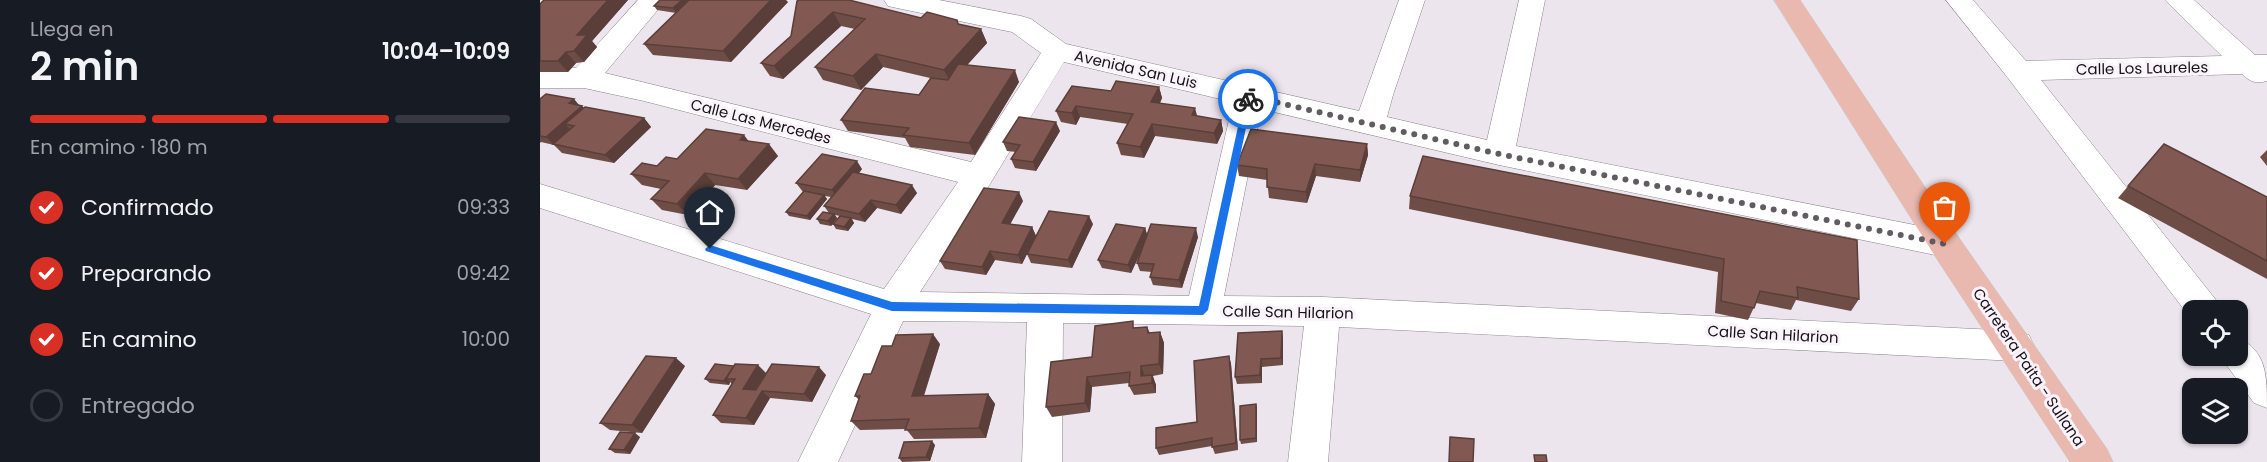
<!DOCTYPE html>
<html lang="es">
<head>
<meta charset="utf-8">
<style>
	:root { --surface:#171b24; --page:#242831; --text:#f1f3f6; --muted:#9ea1a6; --line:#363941; --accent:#d93025 }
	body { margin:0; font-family:Poppins,sans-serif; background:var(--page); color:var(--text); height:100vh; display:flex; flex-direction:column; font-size:22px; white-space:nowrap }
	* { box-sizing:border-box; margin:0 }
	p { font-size:20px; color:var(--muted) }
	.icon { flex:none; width:33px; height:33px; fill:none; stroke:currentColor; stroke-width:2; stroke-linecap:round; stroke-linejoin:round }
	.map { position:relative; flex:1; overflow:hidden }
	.sheet { display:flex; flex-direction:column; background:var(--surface); width:540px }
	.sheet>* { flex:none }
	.tools { position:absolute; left:1642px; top:300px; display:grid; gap:12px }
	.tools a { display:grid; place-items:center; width:66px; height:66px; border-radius:12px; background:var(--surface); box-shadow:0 2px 4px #0004; font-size:30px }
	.pin { position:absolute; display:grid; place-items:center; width:51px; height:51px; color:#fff; margin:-62px -26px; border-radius:50% 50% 50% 0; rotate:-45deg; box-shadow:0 0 6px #0007 }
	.pin .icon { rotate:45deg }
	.courier { position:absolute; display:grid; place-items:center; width:60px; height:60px; margin:-30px; border:4px solid #1a73e8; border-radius:50%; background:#fff; color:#222; box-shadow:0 2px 8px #0007 }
	.overview em { font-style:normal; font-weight:600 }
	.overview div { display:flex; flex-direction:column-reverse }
	.overview { display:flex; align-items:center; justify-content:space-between; height:102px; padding:0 30px }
	h1 { font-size:39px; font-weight:600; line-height:45px }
	.bar { display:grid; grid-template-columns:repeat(4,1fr); gap:9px 6px; align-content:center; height:72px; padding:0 30px }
	.bar i { height:8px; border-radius:4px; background:var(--line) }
	.bar .selected { background:var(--accent) }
	.bar p { grid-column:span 4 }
	ol { padding:0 30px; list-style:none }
	li { display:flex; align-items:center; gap:18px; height:66px }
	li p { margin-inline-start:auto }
	li .icon { padding:6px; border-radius:50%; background:var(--accent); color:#fff; stroke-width:4 }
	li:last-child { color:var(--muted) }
	li i { width:33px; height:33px; border:3px solid var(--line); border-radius:50% }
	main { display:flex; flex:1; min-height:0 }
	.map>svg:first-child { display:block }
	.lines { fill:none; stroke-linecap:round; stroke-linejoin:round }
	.street-casing { stroke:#8a838a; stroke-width:1 }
	.primary-casing { stroke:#c7c6c7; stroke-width:1 }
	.street { fill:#fff; fill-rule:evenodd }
	.primary { fill:#e9b9af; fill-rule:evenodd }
	.wall { fill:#6f4d47 }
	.shaded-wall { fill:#5a3e39 }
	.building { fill:#815952; stroke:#5a3e39; stroke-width:1.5 }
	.route { fill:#1a73e8 }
	.done { stroke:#615c61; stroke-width:6; stroke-dasharray:0 10.8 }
	.labels { text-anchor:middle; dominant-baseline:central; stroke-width:6; stroke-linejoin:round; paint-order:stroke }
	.street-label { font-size:15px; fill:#161316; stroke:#fbf3fb }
</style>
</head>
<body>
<main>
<section class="sheet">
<div class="overview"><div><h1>2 min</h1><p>Llega en</p></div><em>10:04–10:09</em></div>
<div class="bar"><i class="selected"></i><i class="selected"></i><i class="selected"></i><i></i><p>En camino · 180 m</p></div>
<ol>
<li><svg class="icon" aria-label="check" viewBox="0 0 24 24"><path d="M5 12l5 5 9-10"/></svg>Confirmado<p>09:33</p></li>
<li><svg class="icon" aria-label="check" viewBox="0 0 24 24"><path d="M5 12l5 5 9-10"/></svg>Preparando<p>09:42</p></li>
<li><svg class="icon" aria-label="check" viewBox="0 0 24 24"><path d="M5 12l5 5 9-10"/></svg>En camino<p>10:00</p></li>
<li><i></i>Entregado</li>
</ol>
</section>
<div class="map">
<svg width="1727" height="462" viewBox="0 0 1727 462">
	<rect width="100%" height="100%" fill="#ede5ed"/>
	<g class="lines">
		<defs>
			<g id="street">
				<path d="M98 0H126L65 73 431 162 501 53 472 32 357 8 348 6 344 0H399L481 16 491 19 526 44 819 111 859 0H885L853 95 847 117 947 140 979 0H1005L976 146 1405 231 1417 235 1422 244 1417 253 1405 257 959 165 721 109 684 296 783 297 1476 331 1489 335 1494 346 1489 357 1476 361 799 327 788 462H748L764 326 523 323 522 462H482L487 322 363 321 298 462H258L331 314 0 208V184L344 289 418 182 104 101 44 88H0V68H36ZM524 62 693 102 649 296 380 292 450 184Z"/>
				<path d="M1406 0H1433L1486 61 1682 56 1625 0H1654L1715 55H1727V81C1716 84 1710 82 1702 74L1501 80 1676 300 1681 310H1653L1652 320 1468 78Z"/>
				<path d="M1698 338C1727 351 1727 376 1727 408L1714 403 1680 356H1698Z"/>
			</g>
			<path id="primary" d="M1234 0H1260L1417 235 1567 449 1573 462H1530L1393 253Z"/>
		</defs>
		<use href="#street" class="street-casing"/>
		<use href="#primary" class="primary-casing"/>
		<use href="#street" class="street"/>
		<use href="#primary" class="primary"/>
	</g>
	<g class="wall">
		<path d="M4 0H88L52 41 57 47 44 62 36 63 28 72H0V4Z"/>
		<path d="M257 1 381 18 417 20 419 25 441 29 447 43 427 65 479 82 435 155 370 147 365 138 308 131 301 120 379 95 390 78 343 67 321 90 283 80 275 67 315 29 301 26 243 79 230 76 221 63 251 36Z"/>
		<path d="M248 2 191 62 113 55 104 44 136 13 117 10 114 6Z"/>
		<path d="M619 87 622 98 620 103 657 116 681 120 683 131 677 144 615 136 604 158 581 155 577 143 588 124 540 117 536 125 521 122 516 111 571 91Z"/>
		<path d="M0 99H34L39 105 42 106 44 108 104 118 111 127 74 163 22 153 14 145 1 142 0 143Z"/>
		<path d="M520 131 496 171 475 168 471 159 476 152 467 151 463 142Z"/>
		<path d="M208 141 238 156 207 190 175 185 148 215 122 210 111 199 121 189 102 185 91 174 137 159Z"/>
		<path d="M827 144 828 155 820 182 776 176 767 203 729 198 727 180 699 176 697 165Z"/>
		<path d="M1624 144 1727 197V279L1578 198Z"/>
		<path d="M1727 150V166L1720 157Z"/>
		<path d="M883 156 1319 299 1311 311 1256 300 1251 310 1216 303 1208 320 1175 313 1178 272 869 209 870 196Z"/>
		<path d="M322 169 319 173 377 193 361 214 337 208 325 222 312 219 314 223 308 231 296 229 293 224 300 216 295 215 297 218 291 226 280 224 277 219 289 213 284 206 291 197 285 196 287 199 270 220 249 216 246 212 263 192 256 183Z"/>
		<path d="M483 201 470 224 492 227 496 236 482 264 455 260 446 275 405 269 400 261Z"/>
		<path d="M553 224 532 268 491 263 487 254Z"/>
		<path d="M605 228 607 235 658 237 642 288 613 285 610 277 612 272 600 271 597 263 601 251 591 273 562 268 558 260Z"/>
		<path d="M607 327 610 333 620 332 624 343 623 374 613 376 616 385V393L594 395 589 386V383L552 387 550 412 512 417 506 407 552 357 596 328Z"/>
		<path d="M742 331 743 339V365L722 367V383L697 384 695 377Z"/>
		<path d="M400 344 384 396 448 394 455 404 446 438 374 439 366 429 320 430 311 421 319 400 315 396 331 374Z"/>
		<path d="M689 356 691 364 698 450 675 454 672 446 619 455 616 448 657 422Z"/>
		<path d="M145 366 102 433 70 430 60 423Z"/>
		<path d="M226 373 215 390 286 375 272 402 230 398 214 425 181 423 173 415 192 384 190 382 189 385 170 383 165 379Z"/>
		<path d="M716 404 717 408V442L701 444 700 440Z"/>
		<path d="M100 437 90 454 75 453 69 449Z"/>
		<path d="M395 445 390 461 362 462 359 458Z"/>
	</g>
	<g class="shaded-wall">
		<path d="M68 0H88L52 41 57 47 44 62 34 51 37 35Z"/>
		<path d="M142 0H151L137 13 133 8Z"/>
		<path d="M231 0H246L248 2 191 62 183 51Z"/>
		<path d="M293 12 301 26 243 79 234 66Z"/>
		<path d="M441 29 447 43 411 83 404 70Z"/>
		<path d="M26 52 36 63 28 72 18 61Z"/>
		<path d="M336 54 343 67 321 90 313 76Z"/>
		<path d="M475 70 479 82 435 155 429 143Z"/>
		<path d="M619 87 622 98 615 113 611 102Z"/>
		<path d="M34 99 40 107 42 106 50 114 34 126 25 124 31 130 14 145 6 137 29 103Z"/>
		<path d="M536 106 540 117 536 125 532 113Z"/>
		<path d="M655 108 658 119 652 115Z"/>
		<path d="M104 118 111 127 74 163 65 155Z"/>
		<path d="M681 120 683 131 677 144 674 133Z"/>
		<path d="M516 122 520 131 496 171 493 162Z"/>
		<path d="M612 124 615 136 604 158 600 147Z"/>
		<path d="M204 135 213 147 200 140Z"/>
		<path d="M229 144 238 156 207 190 198 179Z"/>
		<path d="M827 144 828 155 820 182V170Z"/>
		<path d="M317 161 322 169 298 199 292 190Z"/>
		<path d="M775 164 776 176 767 203 766 192Z"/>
		<path d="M165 173 175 185 148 215 137 204Z"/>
		<path d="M372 185 377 193 361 214 356 205Z"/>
		<path d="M479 192 483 201 466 232 462 223Z"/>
		<path d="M284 195 287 199 270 220 267 216Z"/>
		<path d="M331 200 337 208 325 222 319 214Z"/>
		<path d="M294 214 297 218 291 226 288 221Z"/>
		<path d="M549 216 553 224 532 268 528 260Z"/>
		<path d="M311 218 314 223 308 231 304 227Z"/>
		<path d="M492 227 496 236 482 264 478 255Z"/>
		<path d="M605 228 608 237 591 273 588 265Z"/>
		<path d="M656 228 658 237 642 288 639 280Z"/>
		<path d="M450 251 455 260 446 275 442 267Z"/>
		<path d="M742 331 743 339V365L741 358Z"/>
		<path d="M620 332 624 343 623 374 619 364Z"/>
		<path d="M393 334 400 344 380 406 372 396Z"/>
		<path d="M689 356 691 364 698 450 696 443Z"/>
		<path d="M136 358 145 366 102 433 92 425Z"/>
		<path d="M721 359 722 367V383L720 375Z"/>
		<path d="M218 365 226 373 211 397 203 389Z"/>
		<path d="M194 366 186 379 190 382 189 385 184 381Z"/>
		<path d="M601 366 605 376H601Z"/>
		<path d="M279 367 286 375 272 402 264 394Z"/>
		<path d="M612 375 616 385V393L612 383Z"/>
		<path d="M547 377 552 387 550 412 545 403Z"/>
		<path d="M222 391 230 398 214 425 206 418Z"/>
		<path d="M448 394 455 404 446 438 439 428Z"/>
		<path d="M716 404 717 408V442L716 438Z"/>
		<path d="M95 433 100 437 90 454 84 450Z"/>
		<path d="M392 441 395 445 390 461 386 457Z"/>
	</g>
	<g class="building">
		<path d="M4 0H68L37 35H47L34 51 26 52 18 61H0V4Z"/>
		<path d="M120 0H142L133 8 114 6Z"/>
		<path d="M149 0H231L183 51 104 44Z"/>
		<path d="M259 0H309L381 18 387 12 417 20 418 24 441 29 404 70 336 54 313 76 275 67 325 19 293 12 234 66 221 63 251 36 257 1Z"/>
		<path d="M418 64 475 70 429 143 363 135 369 128 301 120 325 88 379 95 391 78 408 80Z"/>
		<path d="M576 81 619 87 611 102 655 108 652 115 681 120 674 133 612 124 600 147 577 143 593 114 536 106 532 113 516 111 532 86 571 91Z"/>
		<path d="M6 94 34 99 29 103 42 106 6 137 0 136V99Z"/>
		<path d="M45 107 104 118 65 155 13 144 34 126 25 124Z"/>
		<path d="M479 117 516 122 493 162 471 159 480 145 463 142Z"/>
		<path d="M166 129 204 135 200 140 229 144 198 179 165 173 137 204 111 199 129 181 91 174 102 163 117 166 126 157 137 159Z"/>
		<path d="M711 129 827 144 820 170 775 164 766 192 727 187V169L697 165Z"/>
		<path d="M1624 144 1727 197V261L1588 186Z"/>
		<path d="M282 154 317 161 292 190 256 183Z"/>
		<path d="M883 156 1317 240 1319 299 1257 287 1258 298 1220 291 1214 308 1181 301 1184 259 870 196Z"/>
		<path d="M313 172 372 185 356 205 331 200 319 214 284 206Z"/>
		<path d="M444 188 479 192 462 223 492 227 478 255 450 251 442 267 400 261Z"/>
		<path d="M264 191 284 195 267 216 246 212Z"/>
		<path d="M509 211 549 216 528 260 487 254Z"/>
		<path d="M283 212 294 214 288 221 277 219Z"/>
		<path d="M300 216 311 218 304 227 293 224Z"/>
		<path d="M576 224 605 228 588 265 558 260Z"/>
		<path d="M611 224 656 228 639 280 610 277 614 264 597 263Z"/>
		<path d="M593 321V328L607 327 608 333 620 332 619 364 601 366V376L612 375V383L589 386 590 372 547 377 545 403 506 407 511 362 552 357 555 326Z"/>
		<path d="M742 331 741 358 721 359 720 375 695 377 698 333Z"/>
		<path d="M393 334 372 396 448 394 439 428 365 430 369 419 311 421 320 396H315L324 374H331L342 346H352L356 335Z"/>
		<path d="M106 356 136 358 92 425 60 423Z"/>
		<path d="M689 356 696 443 672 447V438L616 448V428L657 422 654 361Z"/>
		<path d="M175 364 194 366 184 381 165 379Z"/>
		<path d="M195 364 218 365 203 389 216 390 232 364 279 367 264 394 222 391 206 418 173 415 195 379H186Z"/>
		<path d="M716 404V438L700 440V406Z"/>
		<path d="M80 432 95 433 84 450 69 449Z"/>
		<path d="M910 437 934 439 933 462H909Z"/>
		<path d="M392 441 386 457 359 458 364 442Z"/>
		<path d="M994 455H1006L1007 462H995Z"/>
	</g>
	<path class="route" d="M708 96 712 99 668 310 663 315 352 311 166 251 165 249 170 245 352 302 659 306 704 99Z"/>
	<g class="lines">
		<path class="done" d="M708 99 709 96 959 154 1405 244"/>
	</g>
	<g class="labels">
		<g class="street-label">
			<text transform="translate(1602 68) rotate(-1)">Calle Los Laureles</text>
			<text transform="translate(596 69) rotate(13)">Avenida San Luis</text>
			<text transform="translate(221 121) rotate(14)">Calle Las Mercedes</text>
			<text transform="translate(748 312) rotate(1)">Calle San Hilarion</text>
			<text transform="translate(1233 334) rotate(3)">Calle San Hilarion</text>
			<text transform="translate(1489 367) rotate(56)">Carretera Paita - Sullana</text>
		</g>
	</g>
</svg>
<div class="tools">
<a><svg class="icon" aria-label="locate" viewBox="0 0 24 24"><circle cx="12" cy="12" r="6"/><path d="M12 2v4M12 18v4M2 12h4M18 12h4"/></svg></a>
<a><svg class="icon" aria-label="layers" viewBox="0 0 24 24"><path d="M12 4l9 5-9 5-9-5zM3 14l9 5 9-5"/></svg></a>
</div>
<div class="pin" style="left:1405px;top:244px;background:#ea580c"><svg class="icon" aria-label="bag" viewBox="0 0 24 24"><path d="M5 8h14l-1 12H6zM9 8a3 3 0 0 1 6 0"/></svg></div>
<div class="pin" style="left:170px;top:249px;background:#1f2937"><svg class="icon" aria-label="home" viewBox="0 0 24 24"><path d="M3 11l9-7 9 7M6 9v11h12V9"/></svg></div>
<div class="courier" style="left:708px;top:99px"><svg class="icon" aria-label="bike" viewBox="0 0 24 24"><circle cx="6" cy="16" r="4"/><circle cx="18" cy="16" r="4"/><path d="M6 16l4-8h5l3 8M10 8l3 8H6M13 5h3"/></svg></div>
</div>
</main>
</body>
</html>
